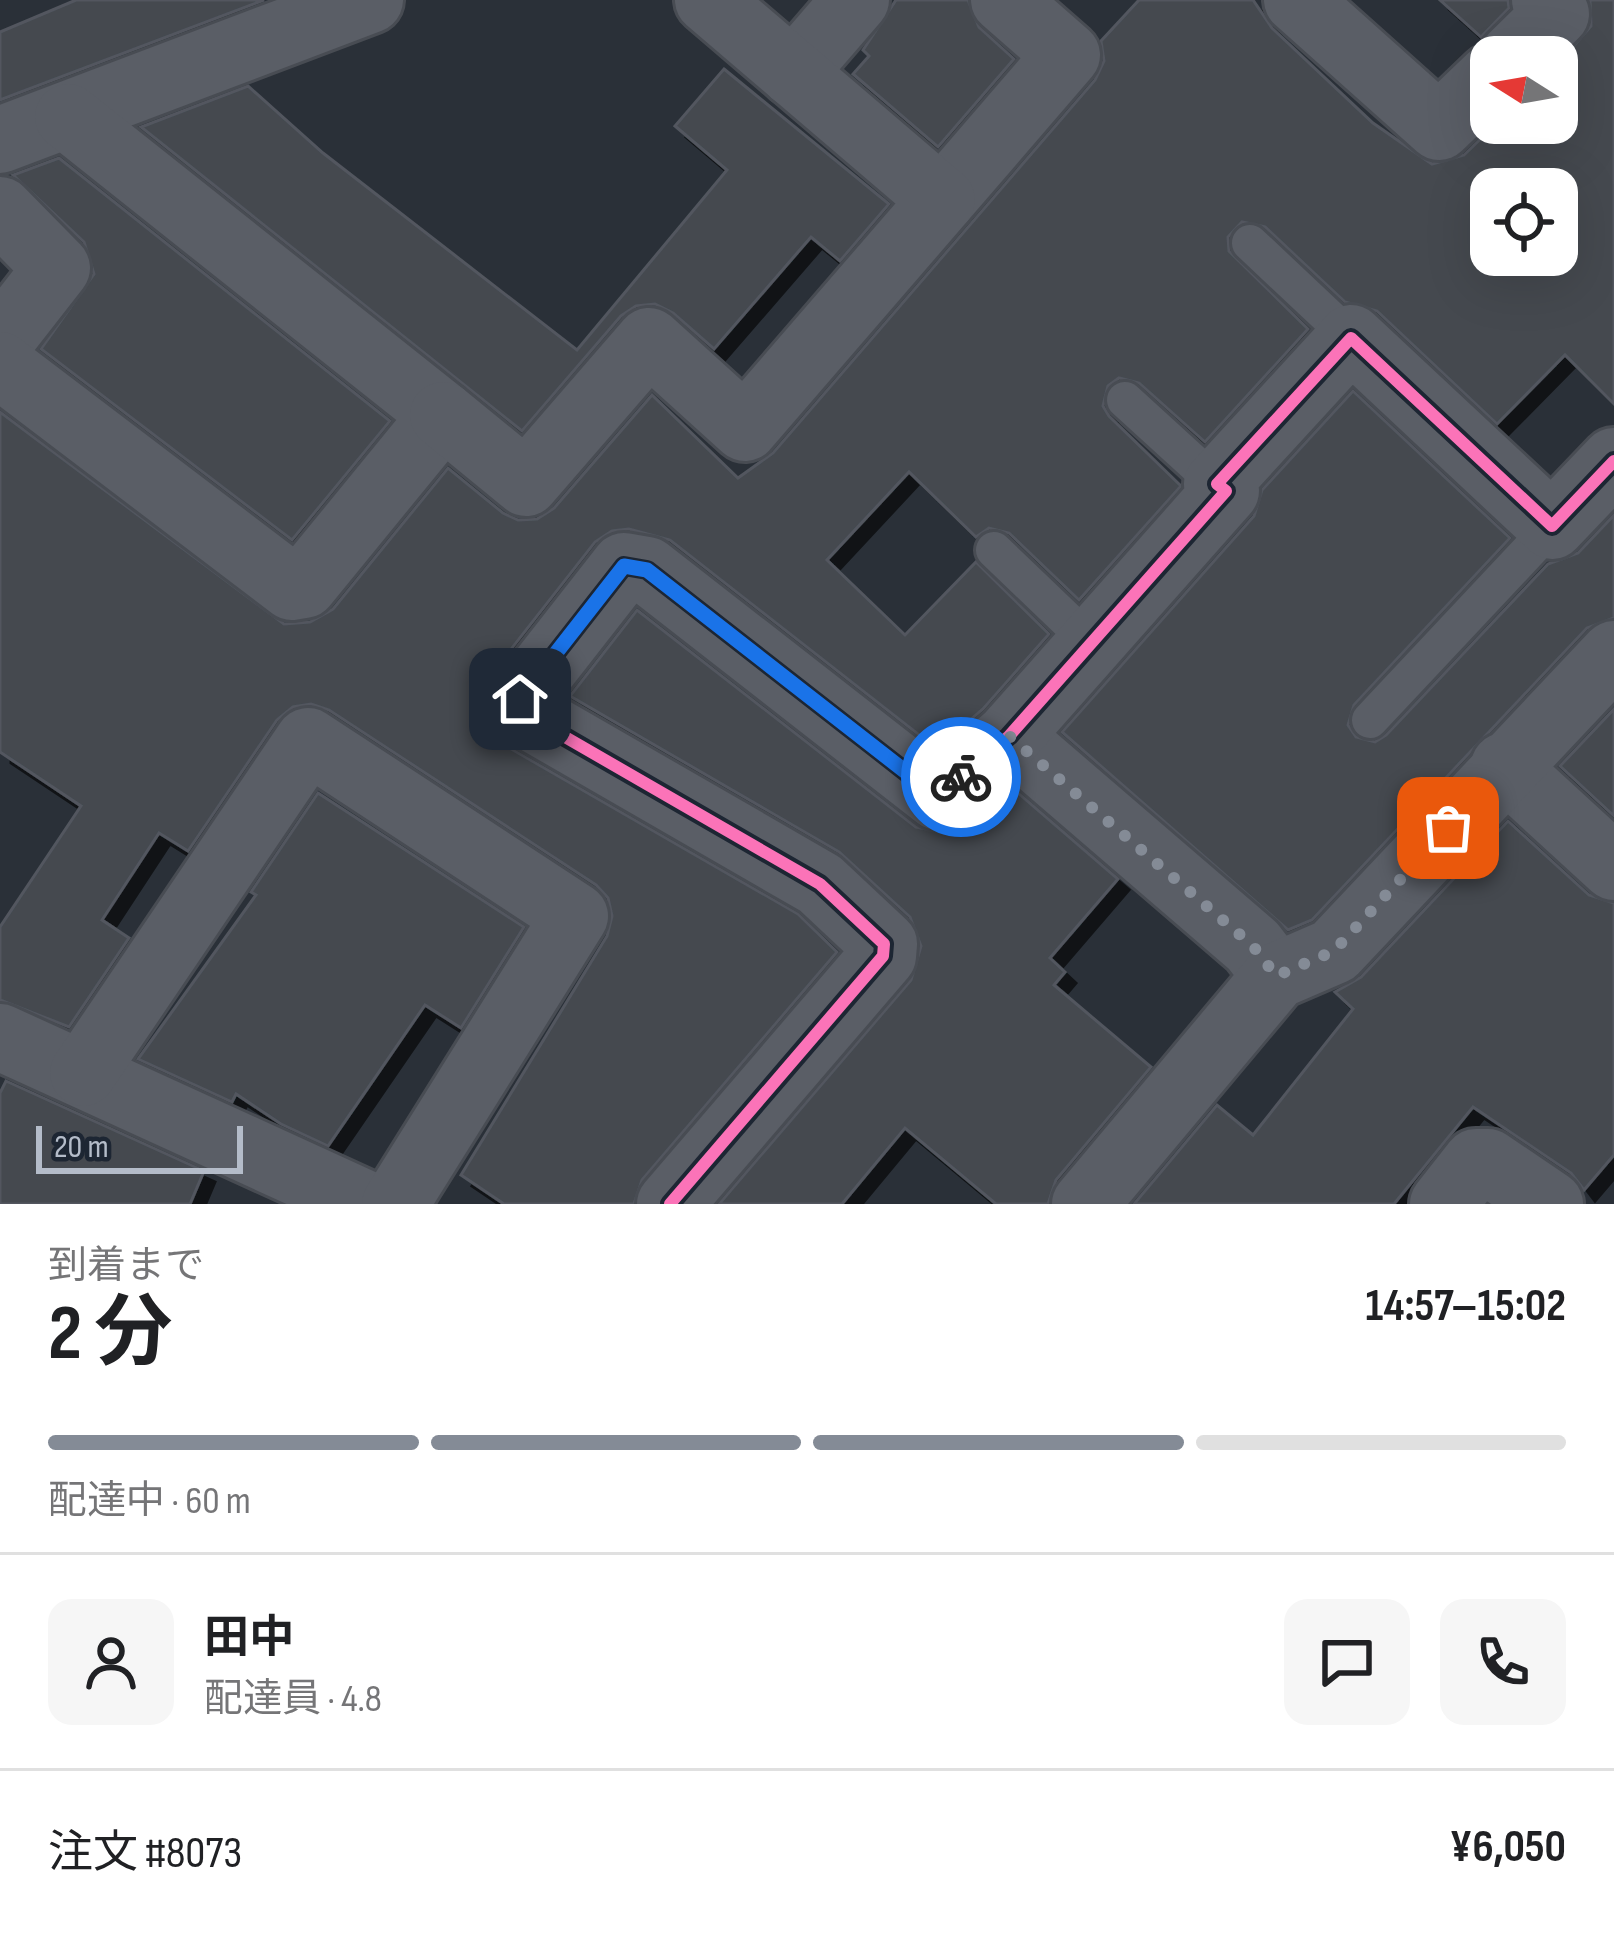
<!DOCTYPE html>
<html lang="ja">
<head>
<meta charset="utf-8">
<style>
	:root { --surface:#fff; --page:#f6f6f6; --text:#202124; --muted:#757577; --line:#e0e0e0; --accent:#848b96 }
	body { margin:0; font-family:"Sofia Sans Condensed","Noto Sans JP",sans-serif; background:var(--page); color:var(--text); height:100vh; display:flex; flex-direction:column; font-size:45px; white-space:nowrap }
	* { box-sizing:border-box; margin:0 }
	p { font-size:39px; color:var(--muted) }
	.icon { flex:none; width:66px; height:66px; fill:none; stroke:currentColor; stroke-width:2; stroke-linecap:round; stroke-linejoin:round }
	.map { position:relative; height:1204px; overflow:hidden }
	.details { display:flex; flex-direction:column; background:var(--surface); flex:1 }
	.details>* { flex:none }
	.needle { width:78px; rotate:281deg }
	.tools { position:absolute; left:1470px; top:36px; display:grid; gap:24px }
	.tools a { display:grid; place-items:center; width:108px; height:108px; border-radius:24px; background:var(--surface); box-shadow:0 12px 48px #0002; font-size:60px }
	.scale { position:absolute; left:36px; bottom:30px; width:207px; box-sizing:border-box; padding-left:12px; border:6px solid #b4bcc9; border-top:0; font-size:33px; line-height:42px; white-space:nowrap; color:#b4bcc9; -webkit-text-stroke:9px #1d2633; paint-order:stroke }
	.pin { position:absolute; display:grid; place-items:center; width:102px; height:102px; color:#fff; margin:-51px; border-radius:24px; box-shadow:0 6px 18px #0006 }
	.courier { position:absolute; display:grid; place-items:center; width:120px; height:120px; margin:-60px; border:9px solid #1a73e8; border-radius:50%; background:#fff; color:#222; box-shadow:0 3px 15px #0007 }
	.overview em { font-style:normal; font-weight:700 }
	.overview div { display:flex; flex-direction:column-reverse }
	.overview { display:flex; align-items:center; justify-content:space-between; height:204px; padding:0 48px }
	h1 { font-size:78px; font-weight:700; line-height:90px }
	.bar { display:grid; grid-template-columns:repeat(4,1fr); gap:18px 12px; align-content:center; height:144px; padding:0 48px }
	.bar i { height:15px; border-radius:9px; background:var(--line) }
	.bar .on { background:var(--accent) }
	.bar p { grid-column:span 4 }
	.line { display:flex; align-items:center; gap:30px; padding:0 48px; border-top:3px solid var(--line) }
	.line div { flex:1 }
	.round { display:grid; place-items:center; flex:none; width:126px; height:126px; border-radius:24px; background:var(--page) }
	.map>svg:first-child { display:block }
	.building { fill:#444950; stroke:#52575f; stroke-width:3; fill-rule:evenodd; filter:url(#shadow) }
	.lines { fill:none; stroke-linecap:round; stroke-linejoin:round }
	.service-casing { stroke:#484c53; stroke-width:42 }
	.minor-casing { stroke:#484c53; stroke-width:72 }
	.service { stroke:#5a5e66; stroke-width:36 }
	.minor { stroke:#5a5e66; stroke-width:66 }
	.cycleway-casing { stroke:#1d2633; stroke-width:20 }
	.cycleway { stroke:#fb73b8; stroke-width:12 }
	.done { stroke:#848b96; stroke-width:12; stroke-dasharray:0 21.6 }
	.route { stroke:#1a73e8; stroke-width:15 }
</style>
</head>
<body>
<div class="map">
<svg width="1614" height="1204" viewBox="0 0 1614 1204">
	<defs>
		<filter id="shadow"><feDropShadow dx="11" dy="11" stdDeviation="0" flood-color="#0009"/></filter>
	</defs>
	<rect width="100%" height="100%" fill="#2a3038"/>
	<g class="building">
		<path d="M76 0H264L0 100V32Z"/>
		<path d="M896 0H968L979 27 1014 59 938 147 853 74 869 56 863 50Z"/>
		<path d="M1139 0H1253L1272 28 1373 123 1432 164 1464 155 1497 123H1574L1557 107V65L1591 26 1590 0H1614V404L1565 355 1497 424 1377 311 1345 302 1265 227 1242 222 1228 237 1229 251 1308 329 1205 442 1139 383 1119 378 1108 386 1103 406 1109 416 1181 486 1079 600 1009 533 989 528 976 537 909 472 827 560 905 635 976 562 1049 634 983 709 937 749 670 540 629 529 612 531 595 542 490 676 482 699 488 731 501 743 798 914 837 952 642 1180 634 1204H504L461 1175 607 936 612 916 608 898 596 885 329 710 311 704 293 707 277 720 188 851 159 833 102 920 129 938 69 1027 0 1000V927L81 806 0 752V412L284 624 310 622 333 609 448 468 503 513 518 520 537 519 554 508 652 395 738 478 773 453 1095 80 1104 61 1101 41ZM1491 189H1557V255H1491Z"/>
		<path d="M1440 0H1508L1509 8 1481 37Z"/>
		<path d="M724 69 889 204 840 261 811 237 714 349 673 313 655 304 636 306 621 316 522 431 141 127 248 86 323 153 577 350 727 170 675 126Z"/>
		<path d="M59 158 390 421 292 540 41 349 94 274 84 242 13 175Z"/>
		<path d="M1353 391 1510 538 1354 705 1348 725 1356 737 1375 742 1386 735 1548 564 1578 553 1614 515V618L1587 628 1312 920 1288 930 1062 732 1254 516 1262 490Z"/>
		<path d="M637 610 916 827 948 833 1009 785 1118 879 1050 958 1065 972 1054 985 1151 1067 1056 1180 1048 1204H996L905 1128 842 1204H719L911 980 921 946 910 917 839 852 570 696Z"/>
		<path d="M1614 709V816L1560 766Z"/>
		<path d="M318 793 524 927 461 1028 425 1005 328 1146 281 1124 236 1094 232 1102 138 1059 256 895 251 892Z"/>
		<path d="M1508 821 1589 895 1614 903V1155L1584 1190 1571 1173 1473 1107 1394 1204H1134L1217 1105 1253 1135 1353 1009 1335 992 1361 977Z"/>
		<path d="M6 1081 204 1171 190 1204H0V1093Z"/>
	</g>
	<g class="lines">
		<defs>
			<g id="service">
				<path d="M1250 243 1351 338"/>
				<path d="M1125 400 1217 484"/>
				<path d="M994 550 1089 641"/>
				<path d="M1370 720 1552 526"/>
			</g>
			<g id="minor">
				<path d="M1297 0 1439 127 1491 77"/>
				<path d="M1512 57 1556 14 1545 0"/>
				<path d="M793 73 856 0"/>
				<path d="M0 140 370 0"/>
				<path d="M942 200 1067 55 1004 0"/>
				<path d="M0 210 57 268 0 341"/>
				<path d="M0 365 292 587 304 585 443 415 68 117"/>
				<path d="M443 415 526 483 649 341 745 428 942 200 708 0"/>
				<path d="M1009 736 1253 946 1276 976"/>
				<path d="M1504 766 1614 867"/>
				<path d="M0 1037 366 1204"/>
				<path d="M83 1073 308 741 575 916 395 1204"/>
				<path d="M670 1204 883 956 884 944 820 884 520 711V699L624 566 647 570 938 797 1009 736 1226 491 1217 484 1351 338 1552 526 1614 461"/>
				<path d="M1085 1204 1276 976 1334 951 1614 654"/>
				<path d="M1443 1204 1476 1162H1488L1550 1204"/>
			</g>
		</defs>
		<use href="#service" class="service-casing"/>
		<use href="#minor" class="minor-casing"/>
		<use href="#service" class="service"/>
		<use href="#minor" class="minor"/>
		<defs>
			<path id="cycleway" d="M670 1204 883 956 884 944 820 884 520 711V699L624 566 647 570 938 797 1009 736 1226 491 1217 484 1351 338 1552 526 1614 461"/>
		</defs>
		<use href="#cycleway" class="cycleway-casing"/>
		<use href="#cycleway" class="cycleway"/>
	</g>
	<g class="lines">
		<path class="done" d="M961 777 1009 736 1253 946 1276 976 1334 951 1448 828"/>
		<path class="route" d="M520 699 624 566 647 570 938 797 961 777"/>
	</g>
</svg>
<div class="tools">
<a><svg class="needle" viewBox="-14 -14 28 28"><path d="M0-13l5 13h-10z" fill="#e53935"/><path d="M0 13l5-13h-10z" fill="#757577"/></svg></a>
<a><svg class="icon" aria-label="locate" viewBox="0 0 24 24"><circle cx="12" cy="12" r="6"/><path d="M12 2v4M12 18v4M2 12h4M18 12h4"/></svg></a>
</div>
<div class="scale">20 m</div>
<div class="pin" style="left:1448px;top:828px;background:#ea580c"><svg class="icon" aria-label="bag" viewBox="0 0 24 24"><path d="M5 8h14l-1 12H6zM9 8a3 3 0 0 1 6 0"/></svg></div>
<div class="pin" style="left:520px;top:699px;background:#1f2937"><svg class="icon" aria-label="home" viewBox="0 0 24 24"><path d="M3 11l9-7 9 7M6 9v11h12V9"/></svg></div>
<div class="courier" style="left:961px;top:777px"><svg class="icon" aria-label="bike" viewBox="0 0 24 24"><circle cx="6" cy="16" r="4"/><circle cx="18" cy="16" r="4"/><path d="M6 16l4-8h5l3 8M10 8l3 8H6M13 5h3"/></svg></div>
</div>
<section class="details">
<div class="overview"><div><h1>2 分</h1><p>到着まで</p></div><em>14:57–15:02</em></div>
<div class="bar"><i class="on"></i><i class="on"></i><i class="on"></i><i></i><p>配達中 · 60 m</p></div>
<div class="line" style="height:216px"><a class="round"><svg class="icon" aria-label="person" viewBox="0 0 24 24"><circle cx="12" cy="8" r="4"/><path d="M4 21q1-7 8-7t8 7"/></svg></a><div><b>田中</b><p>配達員 · 4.8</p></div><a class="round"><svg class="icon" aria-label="chat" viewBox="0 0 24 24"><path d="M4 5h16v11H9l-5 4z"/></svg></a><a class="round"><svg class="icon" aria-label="phone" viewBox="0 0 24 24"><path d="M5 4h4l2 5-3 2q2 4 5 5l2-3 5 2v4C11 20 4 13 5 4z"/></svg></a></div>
<div class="line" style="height:156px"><div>注文 #8073</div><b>¥6,050</b></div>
</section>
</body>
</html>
